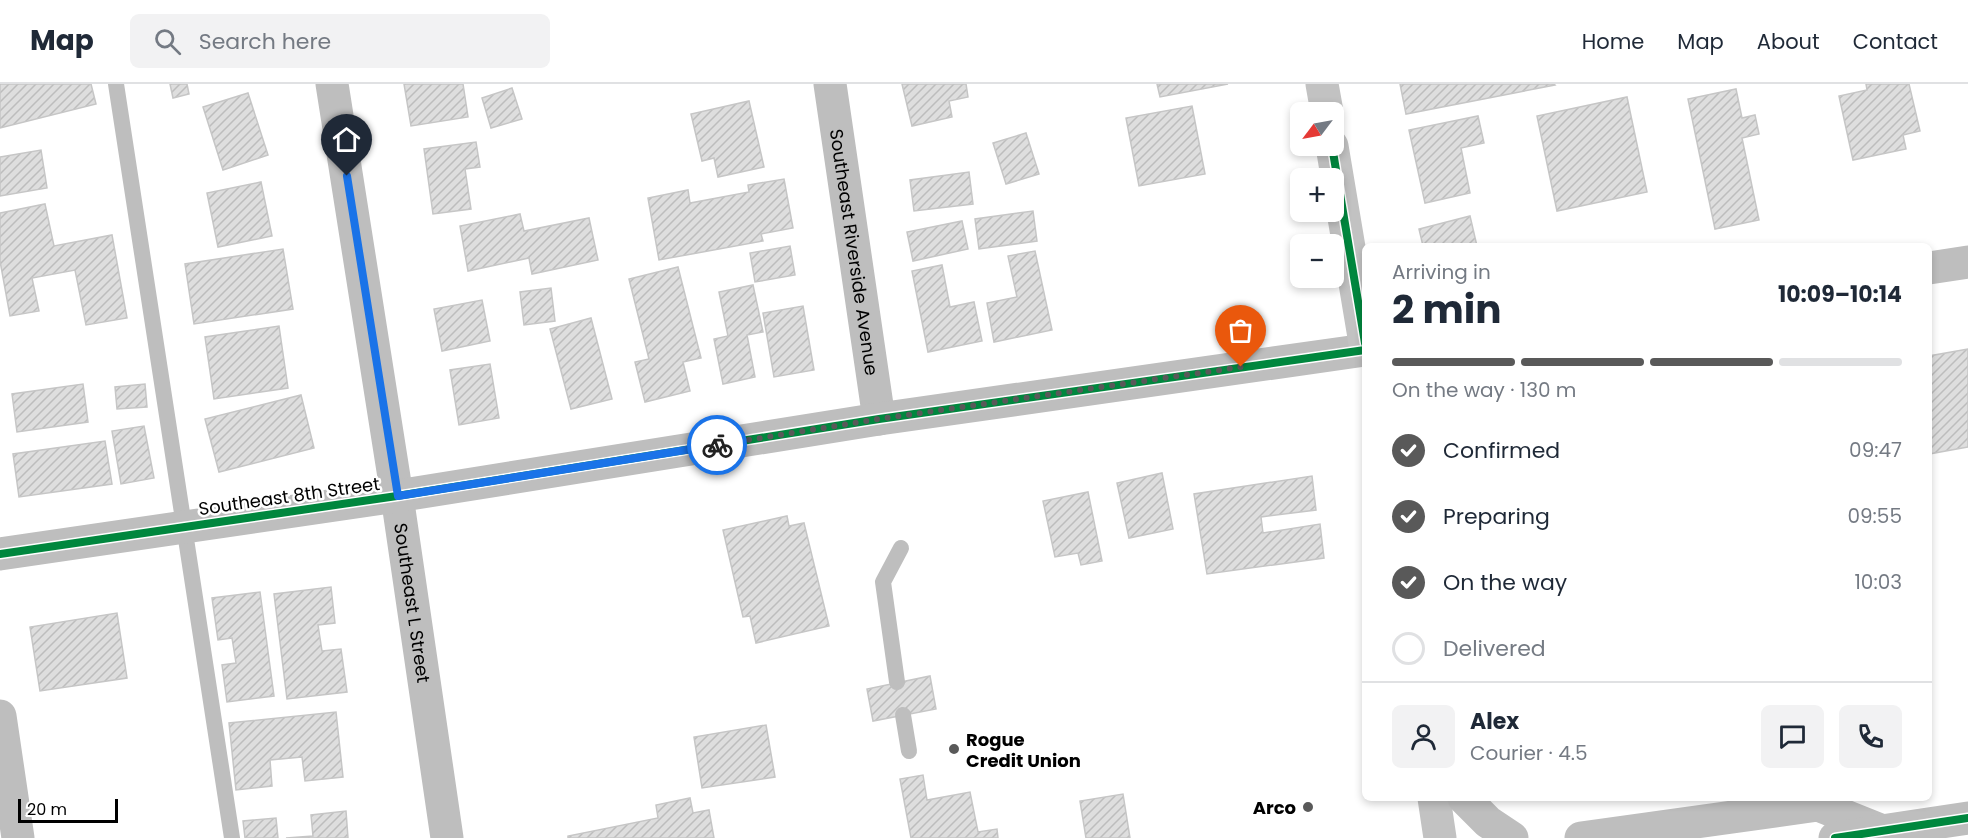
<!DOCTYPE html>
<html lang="en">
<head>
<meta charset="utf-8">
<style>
	:root { --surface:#fff; --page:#f2f2f3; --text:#1f2937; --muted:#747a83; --line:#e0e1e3; --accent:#595959 }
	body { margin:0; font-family:Poppins,sans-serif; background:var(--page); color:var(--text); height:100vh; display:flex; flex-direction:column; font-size:22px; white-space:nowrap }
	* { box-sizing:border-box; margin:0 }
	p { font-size:20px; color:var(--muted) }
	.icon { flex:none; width:33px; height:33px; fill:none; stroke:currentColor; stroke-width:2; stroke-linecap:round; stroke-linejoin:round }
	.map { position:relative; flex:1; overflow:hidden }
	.panel { position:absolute; left:1362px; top:159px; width:570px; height:558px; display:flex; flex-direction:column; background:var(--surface); border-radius:9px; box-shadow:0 3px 9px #0003 }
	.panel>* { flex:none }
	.needle { width:39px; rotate:238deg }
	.tools { position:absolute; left:1290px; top:18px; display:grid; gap:12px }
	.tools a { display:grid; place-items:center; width:54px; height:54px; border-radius:9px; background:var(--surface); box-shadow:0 3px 9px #0003; font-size:30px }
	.scale { position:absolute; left:18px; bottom:15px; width:100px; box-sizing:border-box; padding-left:6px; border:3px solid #000; border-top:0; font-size:16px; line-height:21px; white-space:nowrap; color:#000; -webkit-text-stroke:4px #fff; paint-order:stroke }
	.pin { position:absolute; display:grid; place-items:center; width:51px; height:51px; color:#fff; margin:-62px -26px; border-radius:50% 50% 50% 0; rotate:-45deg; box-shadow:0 0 6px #0007 }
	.pin .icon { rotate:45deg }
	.courier { position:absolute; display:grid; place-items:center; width:60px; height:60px; margin:-30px; border:4px solid #1a73e8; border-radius:50%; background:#fff; color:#222; box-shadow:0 2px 8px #0007 }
	.headline em { font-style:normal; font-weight:700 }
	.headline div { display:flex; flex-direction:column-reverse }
	.headline { display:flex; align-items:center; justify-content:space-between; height:102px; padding:0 30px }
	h1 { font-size:39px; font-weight:700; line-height:45px }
	.bar { display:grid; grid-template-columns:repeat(4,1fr); gap:9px 6px; align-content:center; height:72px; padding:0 30px }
	.bar i { height:8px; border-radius:4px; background:var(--line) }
	.bar .selected { background:var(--accent) }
	.bar p { grid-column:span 4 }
	.line { display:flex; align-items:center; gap:15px; padding:0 30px; border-top:2px solid var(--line) }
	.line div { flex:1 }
	.round { display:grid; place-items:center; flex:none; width:63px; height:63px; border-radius:9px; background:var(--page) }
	ol { padding:0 30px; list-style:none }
	li { display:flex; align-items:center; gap:18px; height:66px }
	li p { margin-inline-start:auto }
	li .icon { padding:6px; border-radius:50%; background:var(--accent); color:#fff; stroke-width:4 }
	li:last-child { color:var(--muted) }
	li i { width:33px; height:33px; border:3px solid var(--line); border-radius:50% }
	header { display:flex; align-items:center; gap:36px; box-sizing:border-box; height:84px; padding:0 30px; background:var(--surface); border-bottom:2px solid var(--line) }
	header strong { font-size:28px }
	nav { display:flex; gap:33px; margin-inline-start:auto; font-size:21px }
	.search { width:420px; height:54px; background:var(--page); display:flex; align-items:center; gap:15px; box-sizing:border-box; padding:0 21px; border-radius:9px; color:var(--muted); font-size:22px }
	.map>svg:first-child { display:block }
	.building { fill:url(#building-hatch); stroke:#c6c6c6; stroke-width:1.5 }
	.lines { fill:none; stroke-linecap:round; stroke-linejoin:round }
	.lane { stroke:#bebebe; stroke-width:16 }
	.street { stroke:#bebebe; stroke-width:33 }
	.secondary { stroke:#c2c2c2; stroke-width:33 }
	.highway { stroke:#bebebe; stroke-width:33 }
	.cycleway-casing { stroke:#fff; stroke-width:11 }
	.cycleway { stroke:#00873e; stroke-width:8 }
	.done { stroke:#595959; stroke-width:6; stroke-dasharray:0 10.8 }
	.route { stroke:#1a73e8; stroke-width:8 }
	.poi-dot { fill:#595959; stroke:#fff; stroke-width:2 }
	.labels { text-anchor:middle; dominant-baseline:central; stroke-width:5; stroke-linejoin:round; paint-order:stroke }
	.street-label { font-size:18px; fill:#000; stroke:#fff }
	.poi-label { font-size:18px; font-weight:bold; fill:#000; stroke:#fff; text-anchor:start }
</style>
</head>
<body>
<header>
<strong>Map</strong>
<div class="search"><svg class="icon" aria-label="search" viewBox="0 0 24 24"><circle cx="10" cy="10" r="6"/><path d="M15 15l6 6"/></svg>Search here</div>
<nav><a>Home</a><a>Map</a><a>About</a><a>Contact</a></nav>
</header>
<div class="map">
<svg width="1968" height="754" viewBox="0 0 1968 754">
	<defs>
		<pattern id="building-hatch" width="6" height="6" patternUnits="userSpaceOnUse" patternTransform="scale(1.5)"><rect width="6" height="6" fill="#dedede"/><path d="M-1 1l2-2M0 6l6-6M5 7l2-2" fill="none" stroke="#bdbdbd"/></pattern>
	</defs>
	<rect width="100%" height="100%" fill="#fff"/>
	<g class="building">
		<path d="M0 0H91L96 20 0 44Z"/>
		<path d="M170 0H187L189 10 173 14Z"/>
		<path d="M404 0H463L468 33 411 42Z"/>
		<path d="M902 0H966L968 13 949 17 952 33 912 42Z"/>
		<path d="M1157 0H1228L1160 13Z"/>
		<path d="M1400 0H1554L1555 1 1406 30Z"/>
		<path d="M1866 0H1909L1920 47 1903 51 1906 65 1853 76 1839 12 1867 6Z"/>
		<path d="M512 4 522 35 491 44 482 14Z"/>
		<path d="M1736 5 1742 34 1755 31 1759 50 1742 54 1759 136 1715 145 1688 15Z"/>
		<path d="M248 9 268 71 223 86 203 23Z"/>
		<path d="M1627 13 1647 108 1557 127 1537 32Z"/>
		<path d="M749 17 764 83 718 93 714 74 702 77 691 30Z"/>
		<path d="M1192 22 1205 90 1139 102 1126 34Z"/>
		<path d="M1478 32 1484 59 1461 64 1470 109 1425 119 1409 46Z"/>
		<path d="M1026 49 1039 90 1006 100 993 59Z"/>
		<path d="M476 58 480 83 465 85 471 125 433 130 424 65Z"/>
		<path d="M41 66 47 104 0 112V73Z"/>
		<path d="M969 88 973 120 914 127 910 96Z"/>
		<path d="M784 95 793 144 761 150 763 157 659 176 648 114 688 106 690 119 749 108 748 101Z"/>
		<path d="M261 98 272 152 218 163 207 109Z"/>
		<path d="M45 120 54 162 112 151 127 234 86 241 75 186 32 194 39 227 10 232 0 177V129Z"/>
		<path d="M1033 127 1037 157 979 165 975 135Z"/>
		<path d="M520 130 524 147 589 134 598 176 532 190 529 174 468 187 460 142Z"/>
		<path d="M1470 132 1477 162H1423L1419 145Z"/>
		<path d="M962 137 968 165 913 177 907 148Z"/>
		<path d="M790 162 795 191 755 198 750 169Z"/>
		<path d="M283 165 293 225 194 240 185 180Z"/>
		<path d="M1035 167 1052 246 994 258 987 219 1017 213 1008 172Z"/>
		<path d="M942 181 950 223 974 218 982 257 928 268 912 187Z"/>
		<path d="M678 183 701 274 683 278 690 307 645 318 635 278 649 275 629 195Z"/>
		<path d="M753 201 763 248 747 251 755 293 723 300 714 255 728 252 719 208Z"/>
		<path d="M551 204 555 237 524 241 520 208Z"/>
		<path d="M482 216 490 257 442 267 434 225Z"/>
		<path d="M803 222 814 286 774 293 763 229Z"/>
		<path d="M591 234 612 315 571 325 550 245Z"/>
		<path d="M279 242 288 304 214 315 205 253Z"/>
		<path d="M1968 265V363L1929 370V272Z"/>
		<path d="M490 280 499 334 459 341 450 286Z"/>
		<path d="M83 300 88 338 17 348 12 310Z"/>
		<path d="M145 300 147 323 117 325 115 303Z"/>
		<path d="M301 311 314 364 219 388 205 335Z"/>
		<path d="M144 342 154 394 121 400 112 347Z"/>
		<path d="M105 357 112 400 19 413 13 370Z"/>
		<path d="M1162 389 1173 445 1129 454 1117 399Z"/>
		<path d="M1312 392 1316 426 1261 433 1263 449 1320 440 1324 474 1207 490 1194 410Z"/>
		<path d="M1088 408 1102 477 1081 481 1078 469 1055 473 1043 417Z"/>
		<path d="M787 432 789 442 804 439 829 542 756 559 750 532 743 533 723 446Z"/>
		<path d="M331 503 335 539 318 541 322 567 341 565 347 608 287 615 274 510Z"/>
		<path d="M260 508 274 612 227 618 222 581 236 579 232 554 218 556 212 514Z"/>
		<path d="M117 529 127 594 40 607 30 543Z"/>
		<path d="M930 592 936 625 873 637 867 605Z"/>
		<path d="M336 628 343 693 305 697 302 673 270 676 272 702 236 706 229 639Z"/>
		<path d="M766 641 775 693 702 704 694 653Z"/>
		<path d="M923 691 927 716 970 708 978 748 997 745 998 754H911L900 695Z"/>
		<path d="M1123 710 1130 754H1086L1080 717Z"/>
		<path d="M690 714 693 729 709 726 714 754H568V752L658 734 656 721Z"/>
		<path d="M346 727 348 754H286L313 752 311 731Z"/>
		<path d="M276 734 278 754H245L243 737Z"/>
	</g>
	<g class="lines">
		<g class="lane">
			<path d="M116 0 232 754"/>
			<path d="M897 598 883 498 901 464"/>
			<path d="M903 631 909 667"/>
		</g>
		<g class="street">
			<path id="s1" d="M332 0 397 412 447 754"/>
			<path id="s2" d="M830 0 879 335"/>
			<path d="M1929 184 1968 178"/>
			<path d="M0 470 397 412 879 335 1365 266"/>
			<path d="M0 632 18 754"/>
		</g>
		<g class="secondary">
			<path d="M1322 0 1327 28"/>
			<path d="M1332 62 1365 259"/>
			<path d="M1434 714 1440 754"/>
		</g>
		<g class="highway">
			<path d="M1464 714 1488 738 1512 754"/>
			<path d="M1581 754 1818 721 1883 747"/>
			<path d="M1835 754 1968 734"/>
		</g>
		<defs>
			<g id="cycleway">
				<path d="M1332 62 1365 259"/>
				<path d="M0 470 397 412 879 335 1365 266"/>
				<path d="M1835 754 1968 734"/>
			</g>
		</defs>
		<use href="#cycleway" class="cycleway-casing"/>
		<use href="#cycleway" class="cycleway"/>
	</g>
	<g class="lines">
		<path class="done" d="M717 361 879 335 1241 283"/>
		<path class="route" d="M347 92 398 412 717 361"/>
	</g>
	<g class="poi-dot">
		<circle cx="954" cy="665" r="6"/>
		<circle cx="1308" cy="723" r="6"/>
	</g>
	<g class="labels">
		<g class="street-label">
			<text stroke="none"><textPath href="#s2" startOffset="170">Southeast Riverside Avenue</textPath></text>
			<text transform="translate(289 412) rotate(-8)">Southeast 8th Street</text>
			<text stroke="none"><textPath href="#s1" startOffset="525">Southeast L Street</textPath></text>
		</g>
		<g class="poi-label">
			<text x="966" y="655">Rogue<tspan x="966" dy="21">Credit Union</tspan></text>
			<text x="1296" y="723" text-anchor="end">Arco</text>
		</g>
	</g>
</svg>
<div class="tools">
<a><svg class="needle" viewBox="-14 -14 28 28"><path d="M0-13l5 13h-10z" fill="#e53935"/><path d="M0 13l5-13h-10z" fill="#747a83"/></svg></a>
<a>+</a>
<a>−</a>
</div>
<div class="scale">20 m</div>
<div class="pin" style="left:1241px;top:283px;background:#ea580c"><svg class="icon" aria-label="bag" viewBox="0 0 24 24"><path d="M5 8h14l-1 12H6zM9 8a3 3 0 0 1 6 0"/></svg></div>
<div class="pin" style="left:347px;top:92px;background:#1f2937"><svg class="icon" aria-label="home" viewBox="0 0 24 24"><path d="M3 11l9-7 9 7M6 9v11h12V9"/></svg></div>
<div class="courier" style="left:717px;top:361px"><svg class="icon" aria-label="bike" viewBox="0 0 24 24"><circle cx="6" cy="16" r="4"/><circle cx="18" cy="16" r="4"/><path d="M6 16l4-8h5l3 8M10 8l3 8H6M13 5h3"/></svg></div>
<section class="panel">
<div class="headline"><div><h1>2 min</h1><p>Arriving in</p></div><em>10:09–10:14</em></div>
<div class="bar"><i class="selected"></i><i class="selected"></i><i class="selected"></i><i></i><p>On the way · 130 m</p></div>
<ol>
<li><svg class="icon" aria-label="check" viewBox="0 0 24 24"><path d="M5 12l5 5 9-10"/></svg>Confirmed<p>09:47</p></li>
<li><svg class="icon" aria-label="check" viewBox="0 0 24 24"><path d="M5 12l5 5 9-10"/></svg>Preparing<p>09:55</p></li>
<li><svg class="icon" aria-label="check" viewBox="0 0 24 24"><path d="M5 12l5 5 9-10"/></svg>On the way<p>10:03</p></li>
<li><i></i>Delivered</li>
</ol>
<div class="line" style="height:108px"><a class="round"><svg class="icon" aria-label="person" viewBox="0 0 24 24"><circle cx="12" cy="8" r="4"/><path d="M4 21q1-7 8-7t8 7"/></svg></a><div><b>Alex</b><p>Courier · 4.5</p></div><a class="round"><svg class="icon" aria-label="chat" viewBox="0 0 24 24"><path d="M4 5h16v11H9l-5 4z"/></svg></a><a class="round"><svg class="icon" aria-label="phone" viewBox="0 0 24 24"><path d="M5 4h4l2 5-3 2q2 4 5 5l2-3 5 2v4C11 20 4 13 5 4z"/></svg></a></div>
</section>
</div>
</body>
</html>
